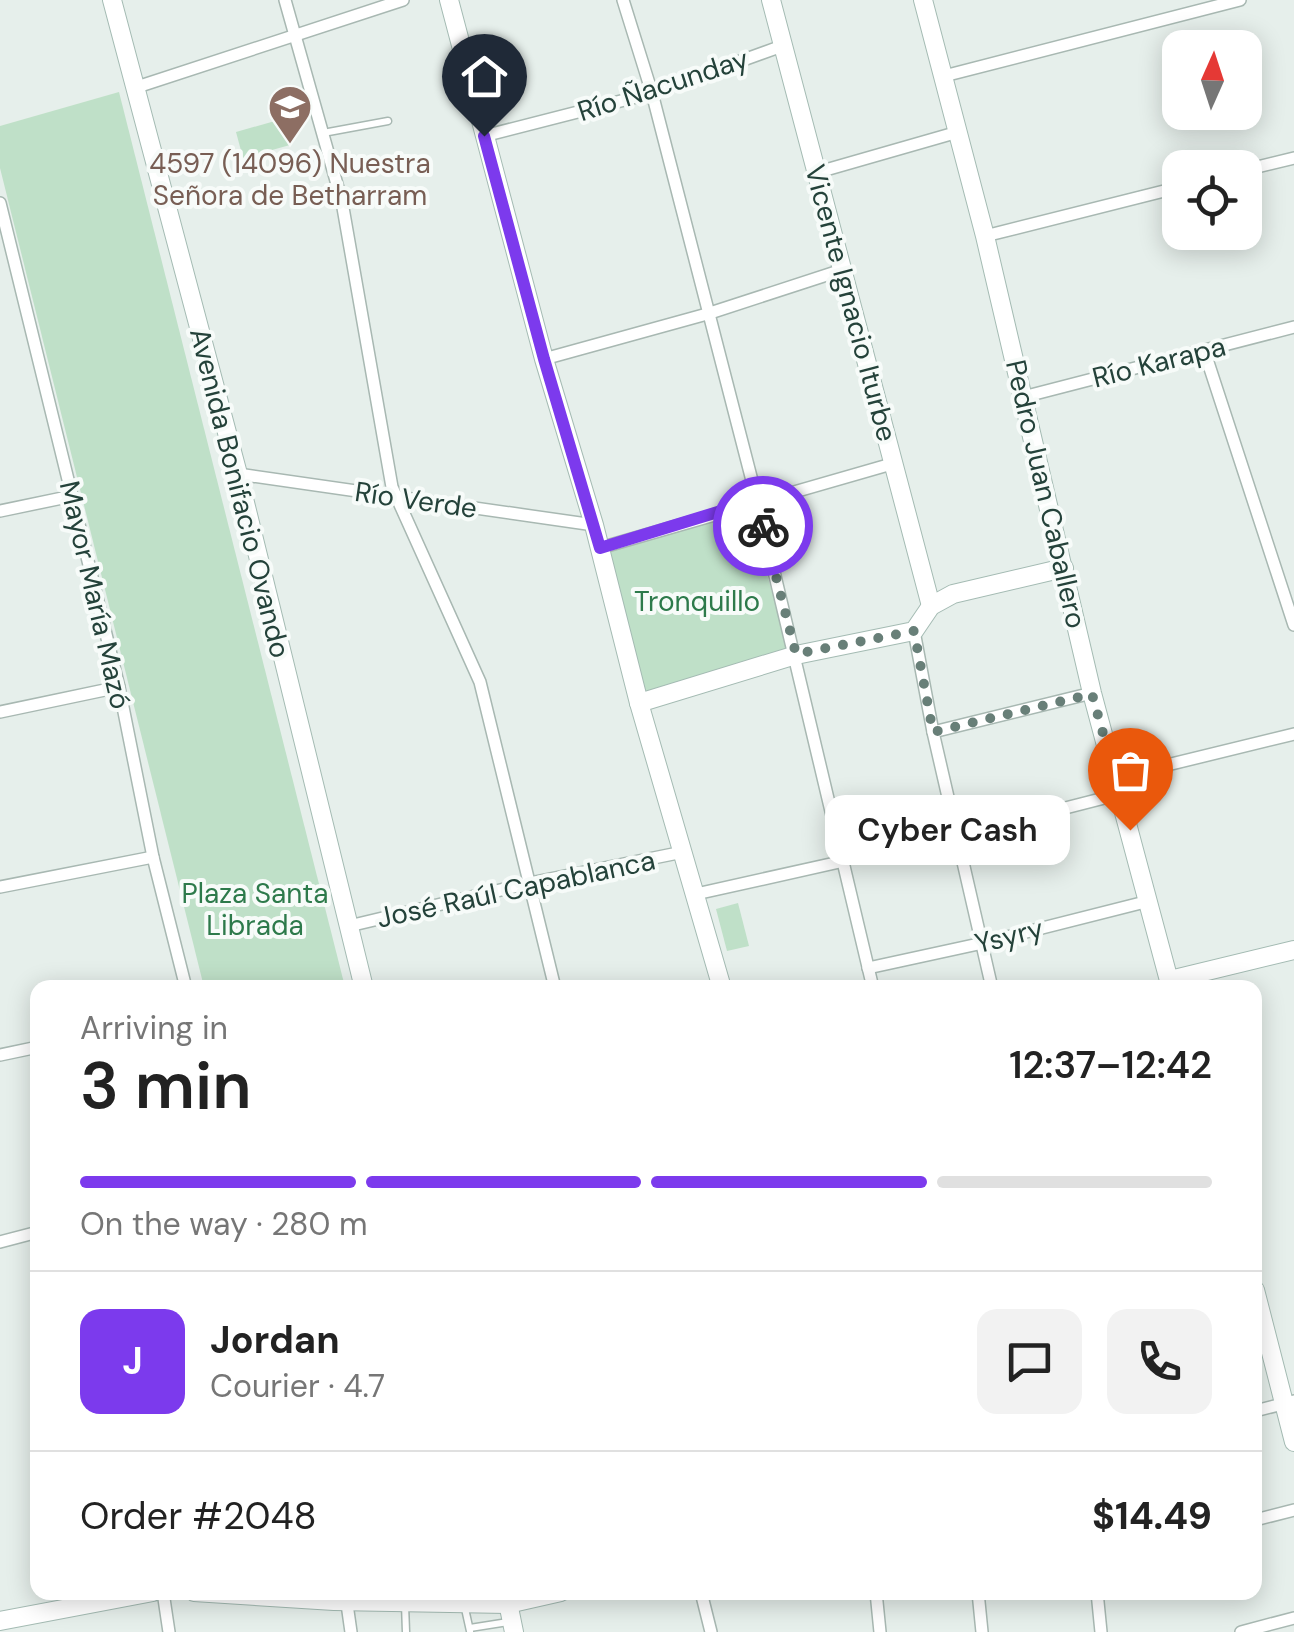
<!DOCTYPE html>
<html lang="en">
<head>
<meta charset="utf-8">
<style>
	:root { --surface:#fff; --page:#f2f2f2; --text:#222; --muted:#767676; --line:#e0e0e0; --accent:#7c3aed }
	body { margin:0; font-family:"DM Sans",sans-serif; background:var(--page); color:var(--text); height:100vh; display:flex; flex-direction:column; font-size:38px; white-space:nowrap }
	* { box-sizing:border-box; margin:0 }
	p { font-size:32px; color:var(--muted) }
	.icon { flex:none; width:55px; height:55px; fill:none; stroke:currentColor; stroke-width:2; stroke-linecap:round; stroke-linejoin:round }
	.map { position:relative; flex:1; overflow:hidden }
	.side { position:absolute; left:30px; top:980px; width:1232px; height:620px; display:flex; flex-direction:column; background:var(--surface); border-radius:20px; box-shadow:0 5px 25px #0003 }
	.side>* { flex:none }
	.needle { width:65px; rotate:3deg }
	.buttons { position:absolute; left:1162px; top:30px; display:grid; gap:20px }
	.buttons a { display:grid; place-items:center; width:100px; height:100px; border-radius:20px; background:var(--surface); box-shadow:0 5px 25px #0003; font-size:50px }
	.pin { position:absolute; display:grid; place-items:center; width:85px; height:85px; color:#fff; margin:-102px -42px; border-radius:50% 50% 50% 0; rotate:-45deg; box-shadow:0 0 10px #0007 }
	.pin .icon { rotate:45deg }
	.courier { position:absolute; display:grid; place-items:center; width:100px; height:100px; margin:-50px; border:8px solid #7c3aed; border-radius:50%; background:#fff; color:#222; box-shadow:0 2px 12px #0007 }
	.bubble { position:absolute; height:70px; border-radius:20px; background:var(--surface); box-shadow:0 5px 25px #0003; font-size:32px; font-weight:600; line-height:70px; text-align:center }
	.headline em { font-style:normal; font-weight:600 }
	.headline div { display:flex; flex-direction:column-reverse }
	.headline { display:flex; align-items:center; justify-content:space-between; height:170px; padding:0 50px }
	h1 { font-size:65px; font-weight:600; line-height:75px }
	.bar { display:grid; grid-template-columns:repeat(4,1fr); gap:15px 10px; align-content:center; height:120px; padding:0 50px }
	.bar i { height:12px; border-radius:8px; background:var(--line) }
	.bar .selected { background:var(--accent) }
	.bar p { grid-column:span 4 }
	.line { display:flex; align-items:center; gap:25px; padding:0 50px; border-top:2px solid var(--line) }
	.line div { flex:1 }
	.round { display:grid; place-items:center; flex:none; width:105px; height:105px; border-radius:20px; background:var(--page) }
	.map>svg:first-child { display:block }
	.green { fill:#bfe0c8 }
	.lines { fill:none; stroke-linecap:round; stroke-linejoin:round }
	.lane-casing { stroke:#a8b8b2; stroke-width:9 }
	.street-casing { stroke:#a8b8b2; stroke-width:14 }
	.secondary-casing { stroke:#a4bbb3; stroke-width:20 }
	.lane { stroke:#fff; stroke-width:6 }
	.street { stroke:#fff; stroke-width:11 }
	.secondary { stroke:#fff; stroke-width:18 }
	.done { stroke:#687f78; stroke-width:10; stroke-dasharray:0 18 }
	.route { stroke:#7c3aed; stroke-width:12 }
	.labels { text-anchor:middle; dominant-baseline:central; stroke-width:8; stroke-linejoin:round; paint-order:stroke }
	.street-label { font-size:28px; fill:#24423a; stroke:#f7fbf9 }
	.education-label { font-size:28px; fill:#785e54; stroke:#f7fbf9 }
	.park-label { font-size:28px; fill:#2d7a4b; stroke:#f7fbf9 }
</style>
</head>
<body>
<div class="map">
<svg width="1294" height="1632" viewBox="0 0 1294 1632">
	<rect width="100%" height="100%" fill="#e6efeb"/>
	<g class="green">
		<path d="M119 92 345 987H204L0 168V126Z"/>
		<path d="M282 119 290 145 243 158 236 132Z"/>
		<path d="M749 509 788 650 642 692 606 552Z"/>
		<path d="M738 903 749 946 727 951 716 909Z"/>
	</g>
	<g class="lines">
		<defs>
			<g id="lane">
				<path d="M323 133 388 121"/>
				<path d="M405 1604 406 1632"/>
				<path d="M464 1604 470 1631"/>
				<path d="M470 1628 508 1622"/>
			</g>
			<g id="street">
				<path d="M285 0 342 202 392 487 480 682 555 988"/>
				<path d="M623 0 652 93 757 500 873 988"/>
				<path d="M944 76 1240 0"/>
				<path d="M134 88 403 0"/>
				<path d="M484 136 652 93 782 46"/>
				<path d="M1245 170 1294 158"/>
				<path d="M815 173 958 132"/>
				<path d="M0 203 119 687 153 857 186 988"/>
				<path d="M985 236 1180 187"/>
				<path d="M1204 350 1294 625"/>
				<path d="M544 359 707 314 842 270"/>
				<path d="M1023 397 1294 327"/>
				<path d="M238 474 594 525"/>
				<path d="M0 511 72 496"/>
				<path d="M600 548 895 463"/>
				<path d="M914 631 933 732 992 988"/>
				<path d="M0 712 119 687"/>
				<path d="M933 732 1092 693"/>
				<path d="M1114 778 1294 734"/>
				<path d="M956 836 1120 794"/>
				<path d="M0 887 153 857"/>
				<path d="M696 894 844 861"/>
				<path d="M349 926 530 883 683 852"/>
				<path d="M868 968 983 943 1149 901"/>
				<path d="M0 1055 38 1047"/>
				<path d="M0 1242 38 1232"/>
				<path d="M1255 1411 1294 1401"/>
				<path d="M1255 1520 1294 1510"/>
				<path d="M163 1592 169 1632"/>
				<path d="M701 1592 711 1632"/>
				<path d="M876 1592 880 1632"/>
				<path d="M978 1592 982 1632"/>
				<path d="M1097 1592 1101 1632"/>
				<path d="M346 1597 351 1632"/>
				<path d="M1241 1632 1294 1618"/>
			</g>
			<g id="secondary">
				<path d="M112 0 238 474 364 988"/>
				<path d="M449 0 544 359 594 525 639 703 722 988"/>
				<path d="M771 0 931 606"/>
				<path d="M923 0 985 236 1092 693 1171 988"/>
				<path d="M639 703 796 655 914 631 931 606 953 594 1064 568"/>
				<path d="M1170 980 1294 950"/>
				<path d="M1255 1290 1294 1442"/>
				<path d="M194 1592 334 1601 508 1604 561 1592"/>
				<path d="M506 1593 514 1632"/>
				<path d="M0 1621 153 1592"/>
			</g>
		</defs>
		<use href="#lane" class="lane-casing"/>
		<use href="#street" class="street-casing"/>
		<use href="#secondary" class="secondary-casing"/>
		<use href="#lane" class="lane"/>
		<use href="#street" class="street"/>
		<use href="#secondary" class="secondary"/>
	</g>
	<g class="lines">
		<path class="done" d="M763 526 796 654 914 631 933 732 1092 694 1130 830"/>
		<path class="route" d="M484 136 544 359 600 548 757 500 763 526"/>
	</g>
	<defs>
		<symbol id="school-pin" viewBox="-11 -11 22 30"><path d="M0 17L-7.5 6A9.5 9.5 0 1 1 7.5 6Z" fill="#8d6e63" stroke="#f7fbf9"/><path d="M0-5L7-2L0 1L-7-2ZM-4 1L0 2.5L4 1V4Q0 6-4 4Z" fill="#fff"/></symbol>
	</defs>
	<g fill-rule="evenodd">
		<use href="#school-pin" x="265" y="82" width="50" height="68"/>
	</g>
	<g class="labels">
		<g class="street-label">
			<text transform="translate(663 85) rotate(-18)">Río Ñacunday</text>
			<text transform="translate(851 303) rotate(75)">Vicente Ignacio Iturbe</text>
			<text transform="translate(1159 362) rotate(-14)">Río Karapa</text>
			<text transform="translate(240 493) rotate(76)">Avenida Bonifacio Ovando</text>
			<text transform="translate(1046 494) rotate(77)">Pedro Juan Caballero</text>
			<text transform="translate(416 500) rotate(8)">Río Verde</text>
			<text transform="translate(95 595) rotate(77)">Mayor María Mazó</text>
			<text transform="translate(516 889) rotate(-12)">José Raúl Capablanca</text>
			<text transform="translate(1009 936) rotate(-14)">Ysyry</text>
		</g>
		<g class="education-label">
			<text x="290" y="163">4597 (14096) Nuestra<tspan x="290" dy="32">Señora de Betharram</tspan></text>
		</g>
		<g class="park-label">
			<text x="697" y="601">Tronquillo</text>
			<text x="255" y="893">Plaza Santa<tspan x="255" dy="32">Librada</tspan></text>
		</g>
	</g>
</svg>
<div class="buttons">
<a><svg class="needle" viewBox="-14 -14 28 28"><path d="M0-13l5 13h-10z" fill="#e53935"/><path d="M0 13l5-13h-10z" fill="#767676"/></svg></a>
<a><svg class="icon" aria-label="locate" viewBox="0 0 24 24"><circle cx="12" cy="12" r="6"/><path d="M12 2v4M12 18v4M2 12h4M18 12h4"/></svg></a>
</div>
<div class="pin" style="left:1130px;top:830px;background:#ea580c"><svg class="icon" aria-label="bag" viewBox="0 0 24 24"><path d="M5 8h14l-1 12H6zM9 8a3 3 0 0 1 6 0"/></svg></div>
<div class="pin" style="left:484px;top:136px;background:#1f2937"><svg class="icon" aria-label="home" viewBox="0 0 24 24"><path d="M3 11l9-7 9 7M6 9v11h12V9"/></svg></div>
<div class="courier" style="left:763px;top:526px"><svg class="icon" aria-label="bike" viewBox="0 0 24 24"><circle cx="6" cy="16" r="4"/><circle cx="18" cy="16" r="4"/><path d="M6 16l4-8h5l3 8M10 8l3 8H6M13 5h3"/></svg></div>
<div class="bubble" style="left:825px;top:795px;width:245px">Cyber Cash</div>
<section class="side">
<div class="headline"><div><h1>3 min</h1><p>Arriving in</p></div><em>12:37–12:42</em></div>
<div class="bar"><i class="selected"></i><i class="selected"></i><i class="selected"></i><i></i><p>On the way · 280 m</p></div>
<div class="line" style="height:180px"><b class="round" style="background:var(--accent);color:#fff">J</b><div><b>Jordan</b><p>Courier · 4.7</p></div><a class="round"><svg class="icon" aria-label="chat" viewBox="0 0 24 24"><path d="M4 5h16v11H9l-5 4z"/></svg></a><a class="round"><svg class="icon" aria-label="phone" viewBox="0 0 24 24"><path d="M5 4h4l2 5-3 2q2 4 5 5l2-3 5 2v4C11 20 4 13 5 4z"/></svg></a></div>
<div class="line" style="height:130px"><div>Order #2048</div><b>$14.49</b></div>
</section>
</div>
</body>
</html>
